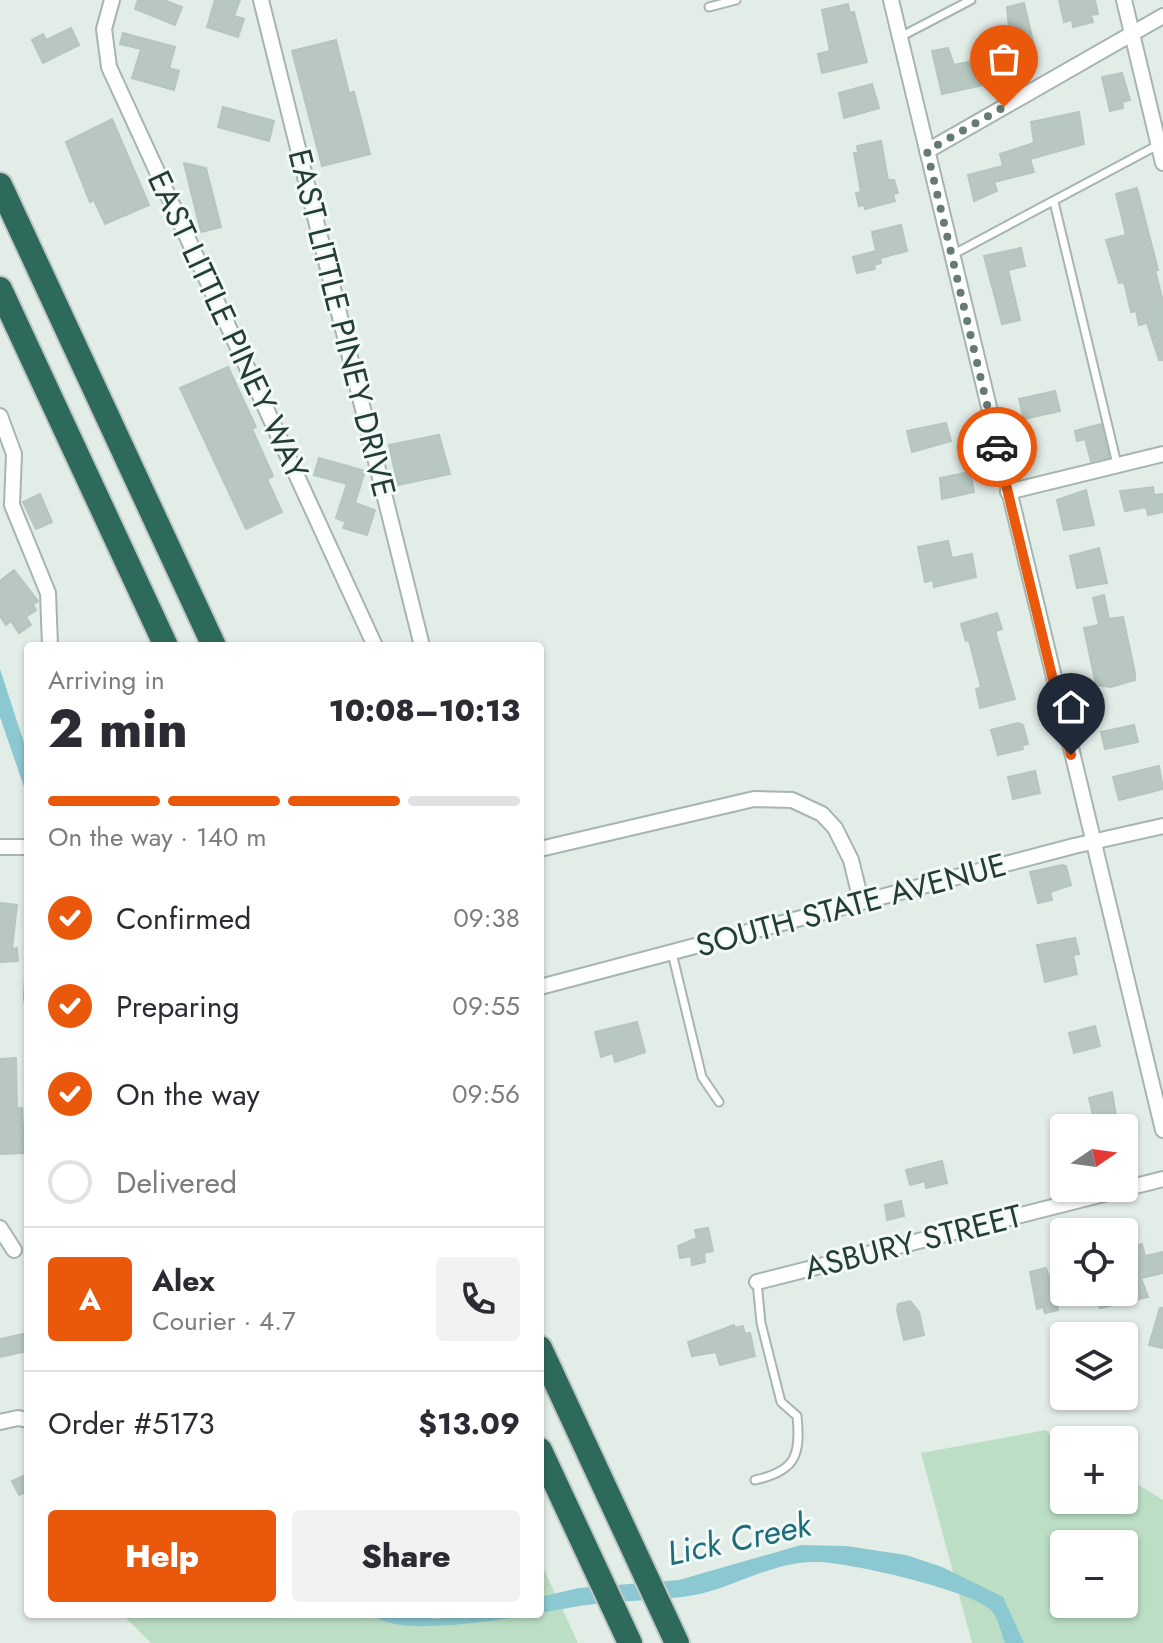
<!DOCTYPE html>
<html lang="en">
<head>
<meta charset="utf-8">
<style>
	:root { --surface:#fff; --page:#f2f2f3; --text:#2b2b33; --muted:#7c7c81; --line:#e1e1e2; --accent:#ea580c }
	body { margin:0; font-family:Jost,sans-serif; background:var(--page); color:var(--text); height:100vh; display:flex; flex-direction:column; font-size:30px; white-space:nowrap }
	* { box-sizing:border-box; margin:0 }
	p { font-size:26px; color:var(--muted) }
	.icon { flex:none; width:44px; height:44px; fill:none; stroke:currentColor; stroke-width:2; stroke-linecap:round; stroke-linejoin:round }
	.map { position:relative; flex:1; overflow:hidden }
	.side { position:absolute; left:24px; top:642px; width:520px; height:976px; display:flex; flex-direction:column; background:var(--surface); border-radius:8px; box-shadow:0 2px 6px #0004 }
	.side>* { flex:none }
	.needle { width:52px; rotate:77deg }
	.fabs { position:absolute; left:1050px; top:1114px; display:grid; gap:16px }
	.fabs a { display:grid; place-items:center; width:88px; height:88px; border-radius:8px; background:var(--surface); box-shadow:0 2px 6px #0004; font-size:40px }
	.pin { position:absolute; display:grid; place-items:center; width:68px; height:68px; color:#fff; margin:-82px -34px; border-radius:50% 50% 50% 0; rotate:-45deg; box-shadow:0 0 8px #0007 }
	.pin .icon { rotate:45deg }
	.courier { position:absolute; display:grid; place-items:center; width:80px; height:80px; margin:-40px; border:6px solid #ea580c; border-radius:50%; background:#fff; color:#222; box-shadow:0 2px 10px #0007 }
	.summary em { font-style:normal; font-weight:800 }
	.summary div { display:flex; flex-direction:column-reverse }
	.summary { display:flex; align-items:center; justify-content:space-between; height:136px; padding:0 24px }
	h1 { font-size:52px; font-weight:800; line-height:60px }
	.bar { display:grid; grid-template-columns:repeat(4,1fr); gap:12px 8px; align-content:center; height:96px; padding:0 24px }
	.bar i { height:10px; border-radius:6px; background:var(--line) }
	.bar .active { background:var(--accent) }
	.bar p { grid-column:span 4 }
	.line { display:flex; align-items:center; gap:20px; padding:0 24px; border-top:2px solid var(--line) }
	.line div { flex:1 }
	.round { display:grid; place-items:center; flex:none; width:84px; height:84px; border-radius:8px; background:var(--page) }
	ol { padding:0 24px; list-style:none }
	li { display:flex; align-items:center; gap:24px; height:88px }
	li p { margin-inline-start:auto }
	li .icon { padding:8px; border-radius:50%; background:var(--accent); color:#fff; stroke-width:4 }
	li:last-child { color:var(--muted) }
	li i { width:44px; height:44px; border:4px solid var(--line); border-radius:50% }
	.primary-button { display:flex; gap:16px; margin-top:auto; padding:16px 24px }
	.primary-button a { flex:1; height:92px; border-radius:8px; background:var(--accent); color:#fff; font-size:32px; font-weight:800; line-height:92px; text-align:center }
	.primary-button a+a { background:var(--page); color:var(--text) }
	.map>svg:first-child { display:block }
	.green { fill:#bcdec4; fill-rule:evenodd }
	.water { fill:#8bc8d1 }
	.building { fill:#b8c7c1; stroke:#b5c6bf; stroke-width:2 }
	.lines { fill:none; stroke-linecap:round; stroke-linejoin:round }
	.lane-casing { stroke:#a6b5af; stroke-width:11 }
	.street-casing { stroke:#a6b5af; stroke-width:18 }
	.highway-casing { stroke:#c1c9c7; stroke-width:28 }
	.lane { stroke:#fff; stroke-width:7 }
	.street { stroke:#fff; stroke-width:14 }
	.highway { stroke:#2e6a5c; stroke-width:24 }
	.done { stroke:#667b74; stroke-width:8; stroke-dasharray:0 14.4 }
	.route { stroke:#ea580c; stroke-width:10 }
	.labels { text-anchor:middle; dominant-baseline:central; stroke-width:6; stroke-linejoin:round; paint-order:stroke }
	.street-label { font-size:32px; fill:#233e36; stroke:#f3f9f6 }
	.water-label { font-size:34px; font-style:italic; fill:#1d6d7a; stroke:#f3f9f6 }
</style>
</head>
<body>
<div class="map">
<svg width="1163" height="1643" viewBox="0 0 1163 1643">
	<rect width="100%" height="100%" fill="#e3ede8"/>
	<g class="green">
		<path d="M1046 1430 1064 1452V1500H1124V1476L1163 1500V1643H972L921 1453ZM1064 1544H1124V1604H1064Z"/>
		<path d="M540 1561 578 1643H151L122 1614H540Z"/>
	</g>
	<g class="water">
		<path d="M0 669 28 755V829L24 787 0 717Z"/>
		<path d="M28 901V1036L23 997Z"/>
		<path d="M801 1545 846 1546 906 1555 942 1567 1003 1597 1024 1643H1005C1001 1633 998 1617 991 1610 970 1590 848 1562 817 1562 773 1561 736 1587 695 1595 659 1601 622 1600 586 1605 540 1612 401 1643 372 1614H412L434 1619 472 1614H540V1597L579 1588 679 1580Z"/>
	</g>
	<g class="building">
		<path d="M138 0H164L182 7 175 25 135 9Z"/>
		<path d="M215 0H240L234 16 244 19 238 37 207 27Z"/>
		<path d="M1059 0H1095L1098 14 1091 15 1093 22 1073 27 1072 20 1064 22Z"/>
		<path d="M1024 3 1035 50 1010 56 1012 64 992 68 984 33 1009 28 1007 7Z"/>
		<path d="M848 4 850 13 854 12 867 62 822 73 818 54 830 51 822 10Z"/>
		<path d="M71 28 79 45 43 63 32 40 43 34 46 40Z"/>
		<path d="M123 33 175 47 169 68 179 71 174 90 132 78 141 49 120 44Z"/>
		<path d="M336 40 349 93 354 92 370 154 322 166 292 51Z"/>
		<path d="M948 48 954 65 987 58 992 83 942 94 932 51Z"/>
		<path d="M1122 73 1130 100 1122 102 1123 108 1110 111 1102 77Z"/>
		<path d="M872 84 879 108 844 118 839 93Z"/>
		<path d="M223 107 274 121 269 141 218 127Z"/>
		<path d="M1079 112 1084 144 1030 159 1034 172 994 182 997 191 974 201 968 175 1003 166 1000 154 1034 143 1031 122Z"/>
		<path d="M112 119 149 205 105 224 94 200 90 202 66 142Z"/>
		<path d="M881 141 888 180H894L898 193 893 194 895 201 865 209 864 205 859 206 856 193 861 192 854 153H858L857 146Z"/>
		<path d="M184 163 206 168 221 227 201 232Z"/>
		<path d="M1137 188 1158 270H1155L1163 301V360H1159L1147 323 1139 325 1136 311 1131 312 1124 282 1119 283 1106 240 1126 235 1116 194Z"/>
		<path d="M901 225 907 251 880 258 881 263 874 265 875 269 857 273 853 257 876 251 872 232Z"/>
		<path d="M1021 248 1025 266 1008 270 1020 320 1002 324 984 256Z"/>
		<path d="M228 367 256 427 252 429 273 476 267 479 282 512 246 529 180 388Z"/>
		<path d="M1055 391 1060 411 1024 419 1019 399Z"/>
		<path d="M946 423 951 441 912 452 907 431Z"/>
		<path d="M1101 424 1109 457 1091 461 1085 439 1077 441 1075 431Z"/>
		<path d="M439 435 450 474 398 485 389 445Z"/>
		<path d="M319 458 365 471 355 503 375 510 367 535 343 528 346 522 336 518 347 484 314 475Z"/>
		<path d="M970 472 974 492 942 499 940 478Z"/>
		<path d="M1153 487 1154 495 1163 494V512L1148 515 1146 507 1125 511 1120 491Z"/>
		<path d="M1086 490 1094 525 1064 530 1057 500Z"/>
		<path d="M40 494 52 522 36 529 23 502Z"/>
		<path d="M948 541 952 558 972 554 976 577 934 587 933 580 925 582 918 547Z"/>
		<path d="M1099 548 1107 583 1077 588 1070 556Z"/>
		<path d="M14 570 38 601 33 605 36 610 26 617 31 625 19 633 11 621 6 625 0 616V581Z"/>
		<path d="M1104 595 1109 619 1123 617 1135 673V680L1111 687 1096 685 1084 628 1099 625 1093 598Z"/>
		<path d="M997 613 1002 629 996 631V635L1015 699 980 708 976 689 981 687 969 640 966 641 961 624Z"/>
		<path d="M1018 723 1023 725 1028 744 1022 745 1023 749 998 755 991 730Z"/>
		<path d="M1134 725 1138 742 1105 749 1101 732Z"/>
		<path d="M1159 766 1163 789 1119 800 1113 777Z"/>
		<path d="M1035 771 1040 793 1013 799 1008 777Z"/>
		<path d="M1062 865 1066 866 1071 885 1050 892 1052 900 1038 903 1030 872Z"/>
		<path d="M0 903 17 905 12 949 17 948 18 961 0 962Z"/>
		<path d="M1075 938 1079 954 1073 955 1077 974 1045 982 1037 945Z"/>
		<path d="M637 1022 645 1052 615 1062 613 1053 601 1057 595 1032Z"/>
		<path d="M1095 1026 1100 1046 1074 1053 1069 1033Z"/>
		<path d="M16 1058 17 1108H22L24 1153 0 1154V1059Z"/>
		<path d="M1112 1092 1118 1128H1096L1089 1098Z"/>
		<path d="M942 1161 947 1183 926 1188 925 1181 910 1185 906 1170Z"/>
		<path d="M901 1201 904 1216 887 1220 885 1205Z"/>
		<path d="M708 1228 713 1251 704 1253 705 1262 692 1265 691 1256 680 1258 678 1246 697 1238 695 1230Z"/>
		<path d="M1142 1244 1145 1256 1163 1252V1273L1141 1278 1148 1297 1100 1308 1096 1292H1131L1124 1249Z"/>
		<path d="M1046 1268 1054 1292H1081L1082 1297 1057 1302 1058 1310 1045 1313 1043 1307 1037 1309 1030 1272Z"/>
		<path d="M910 1301 919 1312 924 1335 904 1340 897 1310 898 1304Z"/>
		<path d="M1160 1308H1163V1348L1149 1345Z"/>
		<path d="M734 1325 735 1328 743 1326 745 1334 750 1333 755 1356 720 1365 716 1352 692 1356 688 1342Z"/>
		<path d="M28 1333V1351L0 1357V1339Z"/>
		<path d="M28 1474V1491L19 1495 12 1481Z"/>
	</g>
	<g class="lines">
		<defs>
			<g id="lane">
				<path d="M709 7 736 0"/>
				<path d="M900 37 971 0"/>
				<path d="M1054 202 1117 464"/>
				<path d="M952 255 1158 145"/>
				<path d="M672 953 702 1077 719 1102"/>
				<path d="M755 1480C796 1471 801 1455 797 1416L781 1402 761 1323 757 1282"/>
			</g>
			<g id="street">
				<path d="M112 0 104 29 109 67 375 646"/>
				<path d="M261 0 422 646"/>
				<path d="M891 0 1163 1130"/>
				<path d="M1124 0 1163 163"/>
				<path d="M927 151 1163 16"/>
				<path d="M0 416 14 454 12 505 48 593 50 646"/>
				<path d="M1008 492 1163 454"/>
				<path d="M0 847H28"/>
				<path d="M540 849 754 799 792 800 822 814 835 828 851 860 861 901"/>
				<path d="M540 987 1074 846 1163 826"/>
				<path d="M0 1228 14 1250"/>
				<path d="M757 1282 1163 1179"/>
				<path d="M0 1422 18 1418 28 1420"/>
			</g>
			<g id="highway">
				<path d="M0 185 214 646"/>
				<path d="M0 289 166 646"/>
				<path d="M540 1348 677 1643"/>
				<path d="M540 1450 630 1643"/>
			</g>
		</defs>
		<use href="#lane" class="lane-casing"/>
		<use href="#street" class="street-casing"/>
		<use href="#highway" class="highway-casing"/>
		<use href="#lane" class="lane"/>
		<use href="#street" class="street"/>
		<use href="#highway" class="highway"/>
	</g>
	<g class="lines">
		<path class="done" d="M997 447 927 151 1004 107"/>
		<path class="route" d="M997 447 1071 755"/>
	</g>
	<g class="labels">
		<g class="street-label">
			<text transform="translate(342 323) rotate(76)">EAST LITTLE PINEY DRIVE</text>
			<text transform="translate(228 325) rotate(65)">EAST LITTLE PINEY WAY</text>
			<text transform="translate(851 905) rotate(-15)">SOUTH STATE AVENUE</text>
			<text transform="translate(913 1242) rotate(-14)">ASBURY STREET</text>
		</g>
		<g class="water-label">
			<text transform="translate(739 1539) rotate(-12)">Lick Creek</text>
		</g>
	</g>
</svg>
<div class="fabs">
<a><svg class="needle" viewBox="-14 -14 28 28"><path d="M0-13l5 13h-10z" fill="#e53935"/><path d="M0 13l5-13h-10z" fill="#7c7c81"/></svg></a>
<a><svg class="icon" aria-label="locate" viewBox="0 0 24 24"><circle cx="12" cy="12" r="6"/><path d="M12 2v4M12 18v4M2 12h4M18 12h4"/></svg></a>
<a><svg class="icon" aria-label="layers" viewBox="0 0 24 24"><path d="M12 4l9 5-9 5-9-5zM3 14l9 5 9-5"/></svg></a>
<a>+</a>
<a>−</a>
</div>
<div class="pin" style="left:1004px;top:107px;background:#ea580c"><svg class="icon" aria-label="bag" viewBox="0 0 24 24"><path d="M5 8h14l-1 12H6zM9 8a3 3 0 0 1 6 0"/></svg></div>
<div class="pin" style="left:1071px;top:755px;background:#1f2937"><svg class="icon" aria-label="home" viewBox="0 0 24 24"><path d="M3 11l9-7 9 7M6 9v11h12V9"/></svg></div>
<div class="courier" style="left:997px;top:447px"><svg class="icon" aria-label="car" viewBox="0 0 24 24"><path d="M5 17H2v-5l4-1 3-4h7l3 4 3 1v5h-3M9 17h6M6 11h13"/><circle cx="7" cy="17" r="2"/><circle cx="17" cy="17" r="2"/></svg></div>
<section class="side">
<div class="summary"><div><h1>2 min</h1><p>Arriving in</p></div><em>10:08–10:13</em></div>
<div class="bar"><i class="active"></i><i class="active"></i><i class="active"></i><i></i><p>On the way · 140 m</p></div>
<ol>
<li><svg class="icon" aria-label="check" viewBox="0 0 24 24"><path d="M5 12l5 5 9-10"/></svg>Confirmed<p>09:38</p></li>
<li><svg class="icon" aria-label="check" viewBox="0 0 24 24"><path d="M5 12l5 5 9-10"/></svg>Preparing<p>09:55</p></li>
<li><svg class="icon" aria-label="check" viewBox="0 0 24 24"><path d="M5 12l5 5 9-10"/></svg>On the way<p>09:56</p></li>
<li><i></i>Delivered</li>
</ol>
<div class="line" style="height:144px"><b class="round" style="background:var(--accent);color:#fff">A</b><div><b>Alex</b><p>Courier · 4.7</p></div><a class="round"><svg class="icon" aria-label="phone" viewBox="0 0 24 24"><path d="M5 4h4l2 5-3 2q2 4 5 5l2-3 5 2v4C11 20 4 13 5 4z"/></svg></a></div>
<div class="line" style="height:104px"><div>Order #5173</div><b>$13.09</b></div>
<div class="primary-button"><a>Help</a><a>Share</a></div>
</section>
</div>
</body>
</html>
